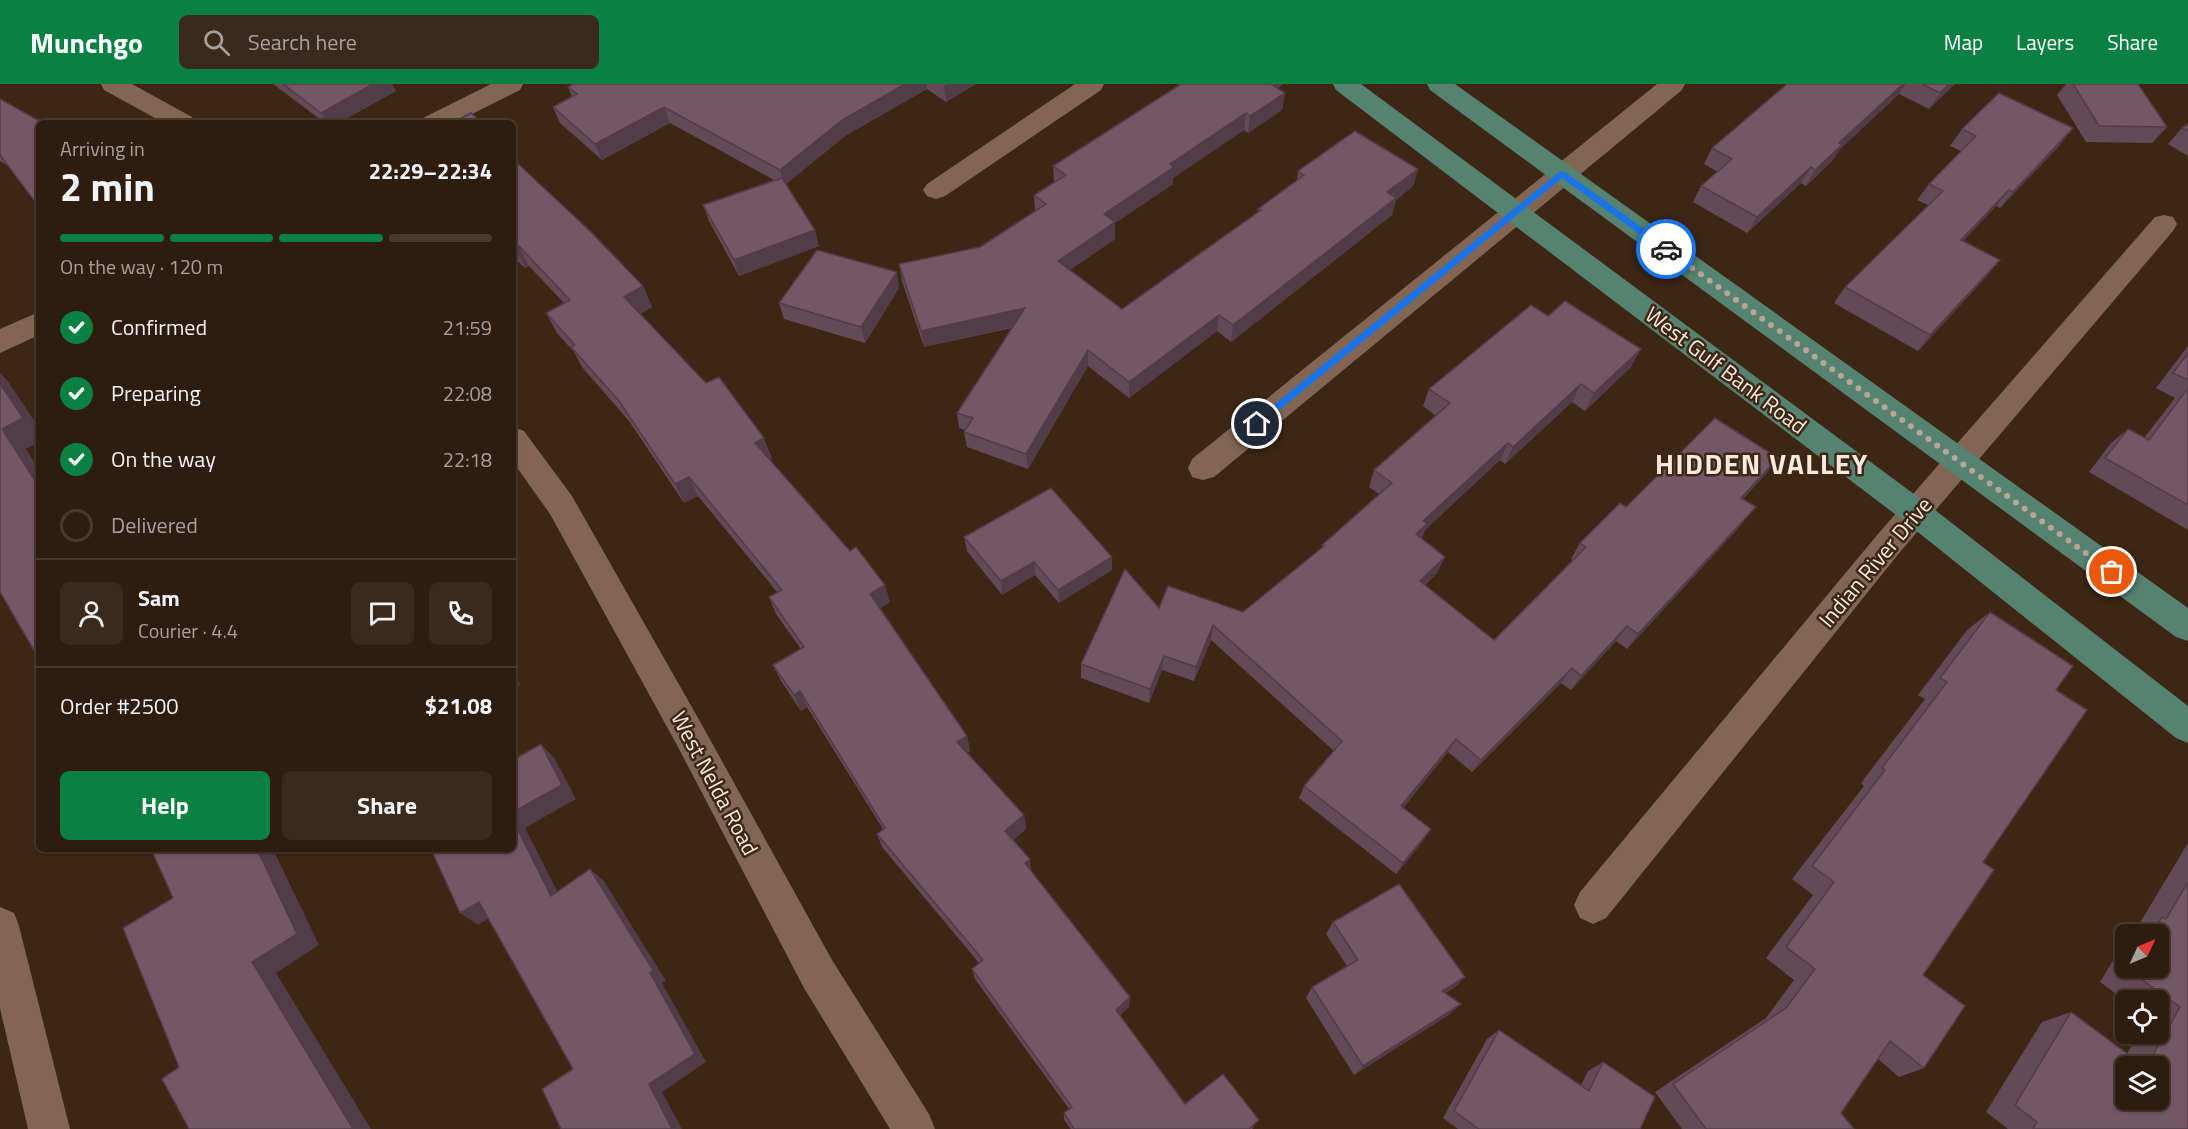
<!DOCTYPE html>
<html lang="en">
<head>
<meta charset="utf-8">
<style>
	:root { --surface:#2e1c0f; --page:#3a291d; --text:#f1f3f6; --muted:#a7a19e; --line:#493a2f; --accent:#0b8043 }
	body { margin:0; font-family:"Titillium Web",sans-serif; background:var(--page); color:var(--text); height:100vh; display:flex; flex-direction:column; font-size:22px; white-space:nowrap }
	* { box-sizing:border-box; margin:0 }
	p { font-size:20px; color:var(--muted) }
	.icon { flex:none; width:33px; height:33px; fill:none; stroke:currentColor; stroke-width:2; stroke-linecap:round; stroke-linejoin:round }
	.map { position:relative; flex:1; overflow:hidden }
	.side { position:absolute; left:36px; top:36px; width:480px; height:732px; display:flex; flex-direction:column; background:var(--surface); border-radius:9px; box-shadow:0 2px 4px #0004,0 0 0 2px var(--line) }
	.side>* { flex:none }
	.needle { width:39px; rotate:46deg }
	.tools { position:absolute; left:2115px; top:840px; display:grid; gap:12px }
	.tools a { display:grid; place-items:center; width:54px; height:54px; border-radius:9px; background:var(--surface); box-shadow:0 2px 4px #0004,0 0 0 2px var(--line); font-size:30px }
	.pin { position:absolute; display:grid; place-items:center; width:51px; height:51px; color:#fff; margin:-26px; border:3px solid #fff; border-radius:50%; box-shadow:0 2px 6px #0007 }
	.courier { position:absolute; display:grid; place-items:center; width:60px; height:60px; margin:-30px; border:4px solid #1a73e8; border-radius:50%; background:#fff; color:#222; box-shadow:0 2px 8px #0007 }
	.headline em { font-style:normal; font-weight:700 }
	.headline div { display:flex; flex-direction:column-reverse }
	.headline { display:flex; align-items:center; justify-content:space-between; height:102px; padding:0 24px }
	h1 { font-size:39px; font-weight:700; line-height:45px }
	.bar { display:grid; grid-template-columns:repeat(4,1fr); gap:9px 6px; align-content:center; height:72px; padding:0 24px }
	.bar i { height:8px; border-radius:4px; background:var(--line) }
	.bar .on { background:var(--accent) }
	.bar p { grid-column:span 4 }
	.line { display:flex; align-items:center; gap:15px; padding:0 24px; border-top:2px solid var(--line) }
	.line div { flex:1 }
	.round { display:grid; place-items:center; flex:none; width:63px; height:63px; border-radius:9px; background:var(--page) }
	ol { padding:0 24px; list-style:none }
	li { display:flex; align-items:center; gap:18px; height:66px }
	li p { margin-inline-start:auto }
	li .icon { padding:6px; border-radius:50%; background:var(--accent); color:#fff; stroke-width:4 }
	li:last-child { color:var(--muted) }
	li i { width:33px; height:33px; border:3px solid var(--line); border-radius:50% }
	.button { display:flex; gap:12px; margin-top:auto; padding:12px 24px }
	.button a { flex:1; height:69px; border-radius:9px; background:var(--accent); color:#fff; font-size:24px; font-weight:700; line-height:69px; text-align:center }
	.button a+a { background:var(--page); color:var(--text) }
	header { display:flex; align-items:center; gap:36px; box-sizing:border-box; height:84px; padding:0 30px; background:var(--accent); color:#fff }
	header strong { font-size:28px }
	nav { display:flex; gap:33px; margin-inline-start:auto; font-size:21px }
	.search { width:420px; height:54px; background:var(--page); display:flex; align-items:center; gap:15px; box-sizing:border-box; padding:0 21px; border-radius:9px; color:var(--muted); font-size:22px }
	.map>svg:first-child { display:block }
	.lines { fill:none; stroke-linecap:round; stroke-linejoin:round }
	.minor { fill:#826653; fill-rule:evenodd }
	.major { fill:#568271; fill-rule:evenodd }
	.wall { fill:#644a57; fill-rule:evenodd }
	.shaded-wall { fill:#513c47 }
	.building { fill:#745665; stroke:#513c47; stroke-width:1.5 }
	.route { fill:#1a73e8 }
	.done { stroke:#b8a598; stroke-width:6; stroke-dasharray:0 10.8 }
	.labels { text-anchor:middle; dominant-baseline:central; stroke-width:5; stroke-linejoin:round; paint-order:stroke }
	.street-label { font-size:22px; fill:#fae9df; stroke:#3d2614 }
	.district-label { font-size:28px; font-weight:bold; letter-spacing:1.5px; fill:#fae9df; stroke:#3d2614 }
</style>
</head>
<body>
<header>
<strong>Munchgo</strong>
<div class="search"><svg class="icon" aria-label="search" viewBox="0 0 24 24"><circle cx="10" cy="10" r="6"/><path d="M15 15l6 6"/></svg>Search here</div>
<nav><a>Map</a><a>Layers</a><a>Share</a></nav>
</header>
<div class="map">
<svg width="2188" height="1045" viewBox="0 0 2188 1045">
	<rect width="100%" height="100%" fill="#3d2614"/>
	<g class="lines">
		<g class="minor">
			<path d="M101 0H132L192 33 196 39H164L104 6Z"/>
			<path d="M491 0H523L520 6 454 39H421L425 33Z"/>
			<path d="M1075 0H1104L1101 6 945 112 936 115 927 112 923 106 927 100Z"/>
			<path d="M1657 0H1685L1682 6 1214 393 1203 396 1192 393 1188 384 1192 375Z"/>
			<path d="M2164 131 2173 133 2177 140 2173 147 1900 468 1606 834 1593 840 1580 834 1574 821 1580 808 1878 450 2155 133Z"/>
			<path d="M39 228V251L0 269V245Z"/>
			<path d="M513 343 524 347 572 412 702 641 832 876 929 1030 935 1045H890L804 904 678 663 550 430 513 378Z"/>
			<path d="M0 823 14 829 19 842 70 1045H28L0 924Z"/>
		</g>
		<g class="major">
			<path d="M1333 0H1361L1926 419 2188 622V659L2176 654 1904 437 1336 6Z"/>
			<path d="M1427 0H1455L2188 524V557L2176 553 1430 6Z"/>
		</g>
	</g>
	<g class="wall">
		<path d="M273 0H393H392L396 7 338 39H325Z"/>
		<path d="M573 0H976L946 18 927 5 845 52 786 100 819 162 739 192 709 137 703 121 774 96 670 39 602 76 560 39 553 23 572 13 568 3Z"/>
		<path d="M1787 0H1955L1929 25 1899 10 1840 65 1832 77 1806 102 1801 99 1747 149 1693 118 1701 102 1718 88 1704 80 1712 64Z"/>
		<path d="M2066 0H2138L2167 43 2152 59 2086 58 2057 11Z"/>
		<path d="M1282 1 1278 4 1285 9 1282 26 1248 49 1244 46 1173 94V100L1115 139V155L1070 186 1122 225 1258 128V125L1297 96 1298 87 1418 85 1413 102 1396 116 1392 131 1231 258 1217 247 1129 314 1088 282 1028 385 967 363 964 348 965 346 959 344 957 329 1012 244 924 263 902 197 899 180 980 163 1035 128 1034 111 1054 99 1053 82Z"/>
		<path d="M0 15 8 82 0 77Z"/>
		<path d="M2188 40V72L2168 60 2182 44Z"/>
		<path d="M1962 45 2060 61 2000 124 1996 122 1963 157 1987 192 1918 267 1834 219 1845 203 1928 121 1917 116 1929 100 1961 67 1950 62Z"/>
		<path d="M513 69 519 81 643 202 652 223 640 230 772 374 769 375 890 518 880 524 967 652 970 667 967 669 1024 731 1026 745 1013 756 1031 787 1130 913 1129 923 1120 931 1185 1020 1254 1043 1252 1045H1071L1064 1036V1029L1069 1025 975 895 972 885 979 879 882 763 877 750 883 745 807 623 801 627 781 597 773 581 801 565 776 530 769 513 777 508 698 412 684 419 629 337 582 283 574 268 557 249 546 229 564 219 529 182 525 184 513 173Z"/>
		<path d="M899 204 865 259 784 235 779 219Z"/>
		<path d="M2188 262V446L2089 388 2111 359 2128 345 2144 354 2175 314 2156 304Z"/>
		<path d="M1631 283 1585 327 1572 318 1505 380 1500 376 1425 446 1421 455 1438 488 1425 501 1494 556 1573 476 1571 475 1580 459 1626 423 1778 374 1765 391 1743 415 1742 440 1627 565 1616 557 1571 606 1561 599 1472 688 1448 668 1403 724 1423 757 1396 790 1299 714 1304 702 1334 667 1211 556 1194 597 1162 586 1149 619 1081 594V580L1159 524 1243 528 1322 464V461L1379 410 1369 403 1374 386 1436 332 1423 322 1429 305Z"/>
		<path d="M964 453 1112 486 1059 519 1035 491 1002 511 967 467Z"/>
		<path d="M1990 528 2056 606 1983 778 1923 891 1924 984 1899 993 1878 975 1841 1029 1854 1045H1682L1655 1008 1766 934 1794 896 1766 874 1813 811 1792 795 1864 702 1861 699 1925 615 1918 611 1967 546Z"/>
		<path d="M2188 759V1045H2008L1986 1028 2042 938 2071 928 2127 970 2138 950H2158V916L2126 917 2100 898 2126 855V884H2158V850H2128L2131 845 2138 842ZM2126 982H2158L2126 1016Z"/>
		<path d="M1333 838 1465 893 1454 904 1445 909 1450 930 1354 991 1306 914 1312 903 1347 882 1326 850Z"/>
		<path d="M1499 946 1581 1001 1588 987 1603 978 1640 1045H1458L1443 1034 1487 955Z"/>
	</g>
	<g class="shaded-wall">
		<path d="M373 0H393H392L396 7 338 39H328L321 29Z"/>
		<path d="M905 0H927V5L845 52 784 102 780 86 842 36Z"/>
		<path d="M947 0H976L946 18 944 2Z"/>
		<path d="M1265 0H1283L1282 1 1263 14Z"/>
		<path d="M1903 0H1906L1899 10 1840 65 1832 77 1806 102 1815 86 1839 59Z"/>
		<path d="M1949 0H1955L1929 25 1940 9Z"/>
		<path d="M1285 9 1282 26 1248 49 1250 32Z"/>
		<path d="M664 23 670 39 602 76 595 60Z"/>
		<path d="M1246 29 1244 46 1173 94V100L1115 139V155L1058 194V177L1104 130 1170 80Z"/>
		<path d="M2073 44 2060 61 2000 124 2013 108Z"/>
		<path d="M513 69 521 86 513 85Z"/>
		<path d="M1811 83 1801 99 1747 149 1757 133Z"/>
		<path d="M1418 85 1413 102 1396 116 1392 131 1231 258 1233 241 1387 108Z"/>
		<path d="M2009 106 1996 122 1949 172 1961 156Z"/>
		<path d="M815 146 819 162 739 192 734 176Z"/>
		<path d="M518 161 529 182 525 184 514 163Z"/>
		<path d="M2000 176 1987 192 1918 267 1930 251Z"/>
		<path d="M897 188 899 204 865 259 861 243Z"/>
		<path d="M643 202 652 223 634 233 624 213Z"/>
		<path d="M1025 224 1026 240 924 263 921 247Z"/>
		<path d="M1219 231 1217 247 1129 314V298Z"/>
		<path d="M1641 265 1631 283 1585 327 1594 309Z"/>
		<path d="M1088 266V282L1028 385 1026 370Z"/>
		<path d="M0 289 7 296 39 344V358L26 365 39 386V403L2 345Z"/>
		<path d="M1581 300 1572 318 1505 380 1513 363Z"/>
		<path d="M764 354 772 374 762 378 755 359Z"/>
		<path d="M1508 359 1500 376 1425 446 1421 456 1416 450 1423 437Z"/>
		<path d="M1778 374 1765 391 1728 430 1741 414Z"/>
		<path d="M689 393 698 412 684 419 675 400Z"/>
		<path d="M1756 423 1742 440 1627 565 1638 550Z"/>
		<path d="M1112 473V486L1059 519 1058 506Z"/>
		<path d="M1445 473 1438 488 1413 512 1420 497Z"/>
		<path d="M1034 478 1035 491 1002 511 1001 497Z"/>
		<path d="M885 501 890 518 875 527 870 510Z"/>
		<path d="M1213 541 1211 556 1194 597 1196 583Z"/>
		<path d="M1627 542 1616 557 1571 606 1581 592Z"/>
		<path d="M1164 572 1162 586 1149 619 1150 605Z"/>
		<path d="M1572 584 1561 599 1472 688 1481 676Z"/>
		<path d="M513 587 520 601 513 605Z"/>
		<path d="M800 607 807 623 801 627 794 611Z"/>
		<path d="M967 652 970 667 961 673 957 658Z"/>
		<path d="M1456 655 1448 668 1394 734 1401 722Z"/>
		<path d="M541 660 555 675 576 715 525 744 566 824 551 812 513 736V728Z"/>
		<path d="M1024 731 1026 745 1008 760 1005 747Z"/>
		<path d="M1431 745 1423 757 1396 790 1403 779Z"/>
		<path d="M257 765H273L319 861 276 889 371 1045H353L252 878Z"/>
		<path d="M1030 775 1031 787 1025 779Z"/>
		<path d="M590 785 604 797 666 897 662 899 706 978 662 1008 682 1045H672L649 1000Z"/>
		<path d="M479 818 495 830 478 841 460 829Z"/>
		<path d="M1465 893 1454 904 1432 917 1442 907Z"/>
		<path d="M1130 913 1129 923 1115 935 1116 926Z"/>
		<path d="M1461 920 1450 930 1354 991 1363 982Z"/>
	</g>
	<g class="building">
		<path d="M283 0H373L321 29Z"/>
		<path d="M573 0H905L842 36 780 86 664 23 595 60 553 23 577 10 568 3Z"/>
		<path d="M1181 0H1271L1285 9 1250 32 1246 29 1170 80 1174 83 1104 130 1115 138 1058 177 1122 225 1261 126 1258 125 1304 91 1298 87 1355 47 1418 85 1387 108 1396 114 1233 241 1219 231 1129 298 1088 266 1026 370 964 348 973 334 957 329 1025 224 921 247 899 180 980 163 1046 120 1034 111 1066 91 1053 82Z"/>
		<path d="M1787 0H1903L1839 59 1842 61 1815 86 1811 83 1757 133 1701 102 1732 75 1712 64Z"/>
		<path d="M1922 0H1949L1940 9Z"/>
		<path d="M2073 0H2138L2167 43 2099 42Z"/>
		<path d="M1999 9 2073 44 2013 108 2009 106 1961 156 2000 176 1930 251 1845 203 1943 107 1929 100 1976 52 1962 45Z"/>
		<path d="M0 15 43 39H39V123L0 71Z"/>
		<path d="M471 29 482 39H452Z"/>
		<path d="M2188 40V47L2182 44Z"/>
		<path d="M513 75 591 148 643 202 624 213 706 299 719 293 764 354 755 359 850 467 856 463 885 501 870 510 967 652 957 658 1024 731 1005 747 1030 775 1025 779 1130 913 1116 926 1185 1020 1223 990 1259 1036 1249 1045H1074L1064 1029 1072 1023 972 885 983 876 877 750 885 744 800 607 794 611 773 581 804 563 769 513 782 506 689 393 675 400 619 317 571 263 575 261 546 229 570 216 518 161 514 163H513Z"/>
		<path d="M782 94 815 146 734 176 703 121Z"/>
		<path d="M817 166 897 188 861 243 779 219Z"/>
		<path d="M1565 217 1641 265 1594 309 1581 300 1513 363 1508 359 1423 437 1427 440 1416 450 1445 473 1420 497 1494 556 1586 463 1580 459 1620 419 1626 423 1715 334 1778 374 1741 414 1756 423 1638 550 1627 542 1581 592 1572 584 1481 676 1456 655 1401 722 1431 745 1403 779 1304 702 1342 657 1213 541 1196 583 1164 572 1150 605 1081 580 1125 485 1159 524 1168 502 1243 528 1324 462 1322 461 1392 399 1374 386 1450 319 1429 305 1531 221 1548 232Z"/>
		<path d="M2188 269V296L2173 289Z"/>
		<path d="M0 300 23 334 2 345 39 403V575L0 508Z"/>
		<path d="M2188 304V421L2105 374 2128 345 2149 356Z"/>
		<path d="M1051 404 1112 473 1058 506 1034 478 1001 497 964 453Z"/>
		<path d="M1990 528 2073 582 2056 606 2087 626 1983 778 1994 786 1923 891 1965 922 1924 984 1890 957 1841 1029 1854 1045H1706L1673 1000 1786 924 1815 885 1786 863 1834 798 1812 782 1885 686 1882 684 1947 598 1940 594Z"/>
		<path d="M541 660 562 701 513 728V676Z"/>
		<path d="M513 736 551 812 590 785 653 886 650 889 695 970 649 1000 672 1045H561L542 1005 573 985 479 818 460 829 431 765H513Z"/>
		<path d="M151 765H257L297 850 252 878 353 1045H189L162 995 179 983 123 844 173 814Z"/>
		<path d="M2188 798V1045H2033L2037 1038 2015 1021 2071 928 2144 982H2126V1016H2158V982H2147L2180 923 2130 887 2132 884H2158V850H2152L2162 833 2166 835Z"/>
		<path d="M1399 800 1465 893 1442 907 1461 920 1363 982 1312 903 1358 876 1333 838Z"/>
		<path d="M1499 946 1589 1007 1603 978 1655 1013 1640 1045H1479L1454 1027Z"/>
	</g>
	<path class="route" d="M1559 88H1565L1669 163V167H1663L1562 94 1260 342H1254V337Z"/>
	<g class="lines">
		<path class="done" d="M1666 165 2112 488"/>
	</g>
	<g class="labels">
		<g class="street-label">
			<text transform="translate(1726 286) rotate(37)">West Gulf Bank Road</text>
			<text transform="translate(1875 478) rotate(-50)">Indian River Drive</text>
			<text transform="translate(715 699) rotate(62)">West Nelda Road</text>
		</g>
		<g class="district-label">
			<text x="1762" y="379">HIDDEN VALLEY</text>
		</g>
	</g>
</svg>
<div class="tools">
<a><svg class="needle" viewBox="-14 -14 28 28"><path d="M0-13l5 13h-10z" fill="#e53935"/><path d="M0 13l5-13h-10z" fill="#a7a19e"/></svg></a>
<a><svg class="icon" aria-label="locate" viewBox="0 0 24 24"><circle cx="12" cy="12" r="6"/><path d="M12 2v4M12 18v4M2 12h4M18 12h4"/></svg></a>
<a><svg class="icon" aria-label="layers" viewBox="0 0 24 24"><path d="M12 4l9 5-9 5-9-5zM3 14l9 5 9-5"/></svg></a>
</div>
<div class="pin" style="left:2112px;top:488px;background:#ea580c"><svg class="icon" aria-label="bag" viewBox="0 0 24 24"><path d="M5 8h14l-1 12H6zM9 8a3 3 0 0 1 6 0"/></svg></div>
<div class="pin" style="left:1257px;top:340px;background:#1f2937"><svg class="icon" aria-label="home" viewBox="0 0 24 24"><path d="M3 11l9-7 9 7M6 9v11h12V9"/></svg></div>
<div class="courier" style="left:1666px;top:165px"><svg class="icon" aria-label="car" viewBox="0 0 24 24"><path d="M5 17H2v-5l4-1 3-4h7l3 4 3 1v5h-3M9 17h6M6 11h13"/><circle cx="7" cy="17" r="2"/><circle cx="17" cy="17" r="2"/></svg></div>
<section class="side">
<div class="headline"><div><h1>2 min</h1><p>Arriving in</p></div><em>22:29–22:34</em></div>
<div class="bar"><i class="on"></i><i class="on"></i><i class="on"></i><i></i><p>On the way · 120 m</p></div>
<ol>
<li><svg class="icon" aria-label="check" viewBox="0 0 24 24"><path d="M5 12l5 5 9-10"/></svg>Confirmed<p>21:59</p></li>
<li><svg class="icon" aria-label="check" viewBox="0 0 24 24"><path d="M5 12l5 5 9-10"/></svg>Preparing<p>22:08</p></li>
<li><svg class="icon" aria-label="check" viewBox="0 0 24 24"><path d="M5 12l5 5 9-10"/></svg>On the way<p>22:18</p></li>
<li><i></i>Delivered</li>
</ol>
<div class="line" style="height:108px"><a class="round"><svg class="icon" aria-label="person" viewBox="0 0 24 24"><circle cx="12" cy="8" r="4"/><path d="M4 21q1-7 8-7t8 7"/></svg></a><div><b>Sam</b><p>Courier · 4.4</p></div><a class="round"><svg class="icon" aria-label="chat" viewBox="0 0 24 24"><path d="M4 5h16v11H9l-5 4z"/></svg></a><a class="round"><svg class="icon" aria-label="phone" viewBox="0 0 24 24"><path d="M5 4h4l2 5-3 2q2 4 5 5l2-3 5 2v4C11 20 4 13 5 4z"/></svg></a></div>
<div class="line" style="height:78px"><div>Order #2500</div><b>$21.08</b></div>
<div class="button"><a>Help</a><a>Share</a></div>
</section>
</div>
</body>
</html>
